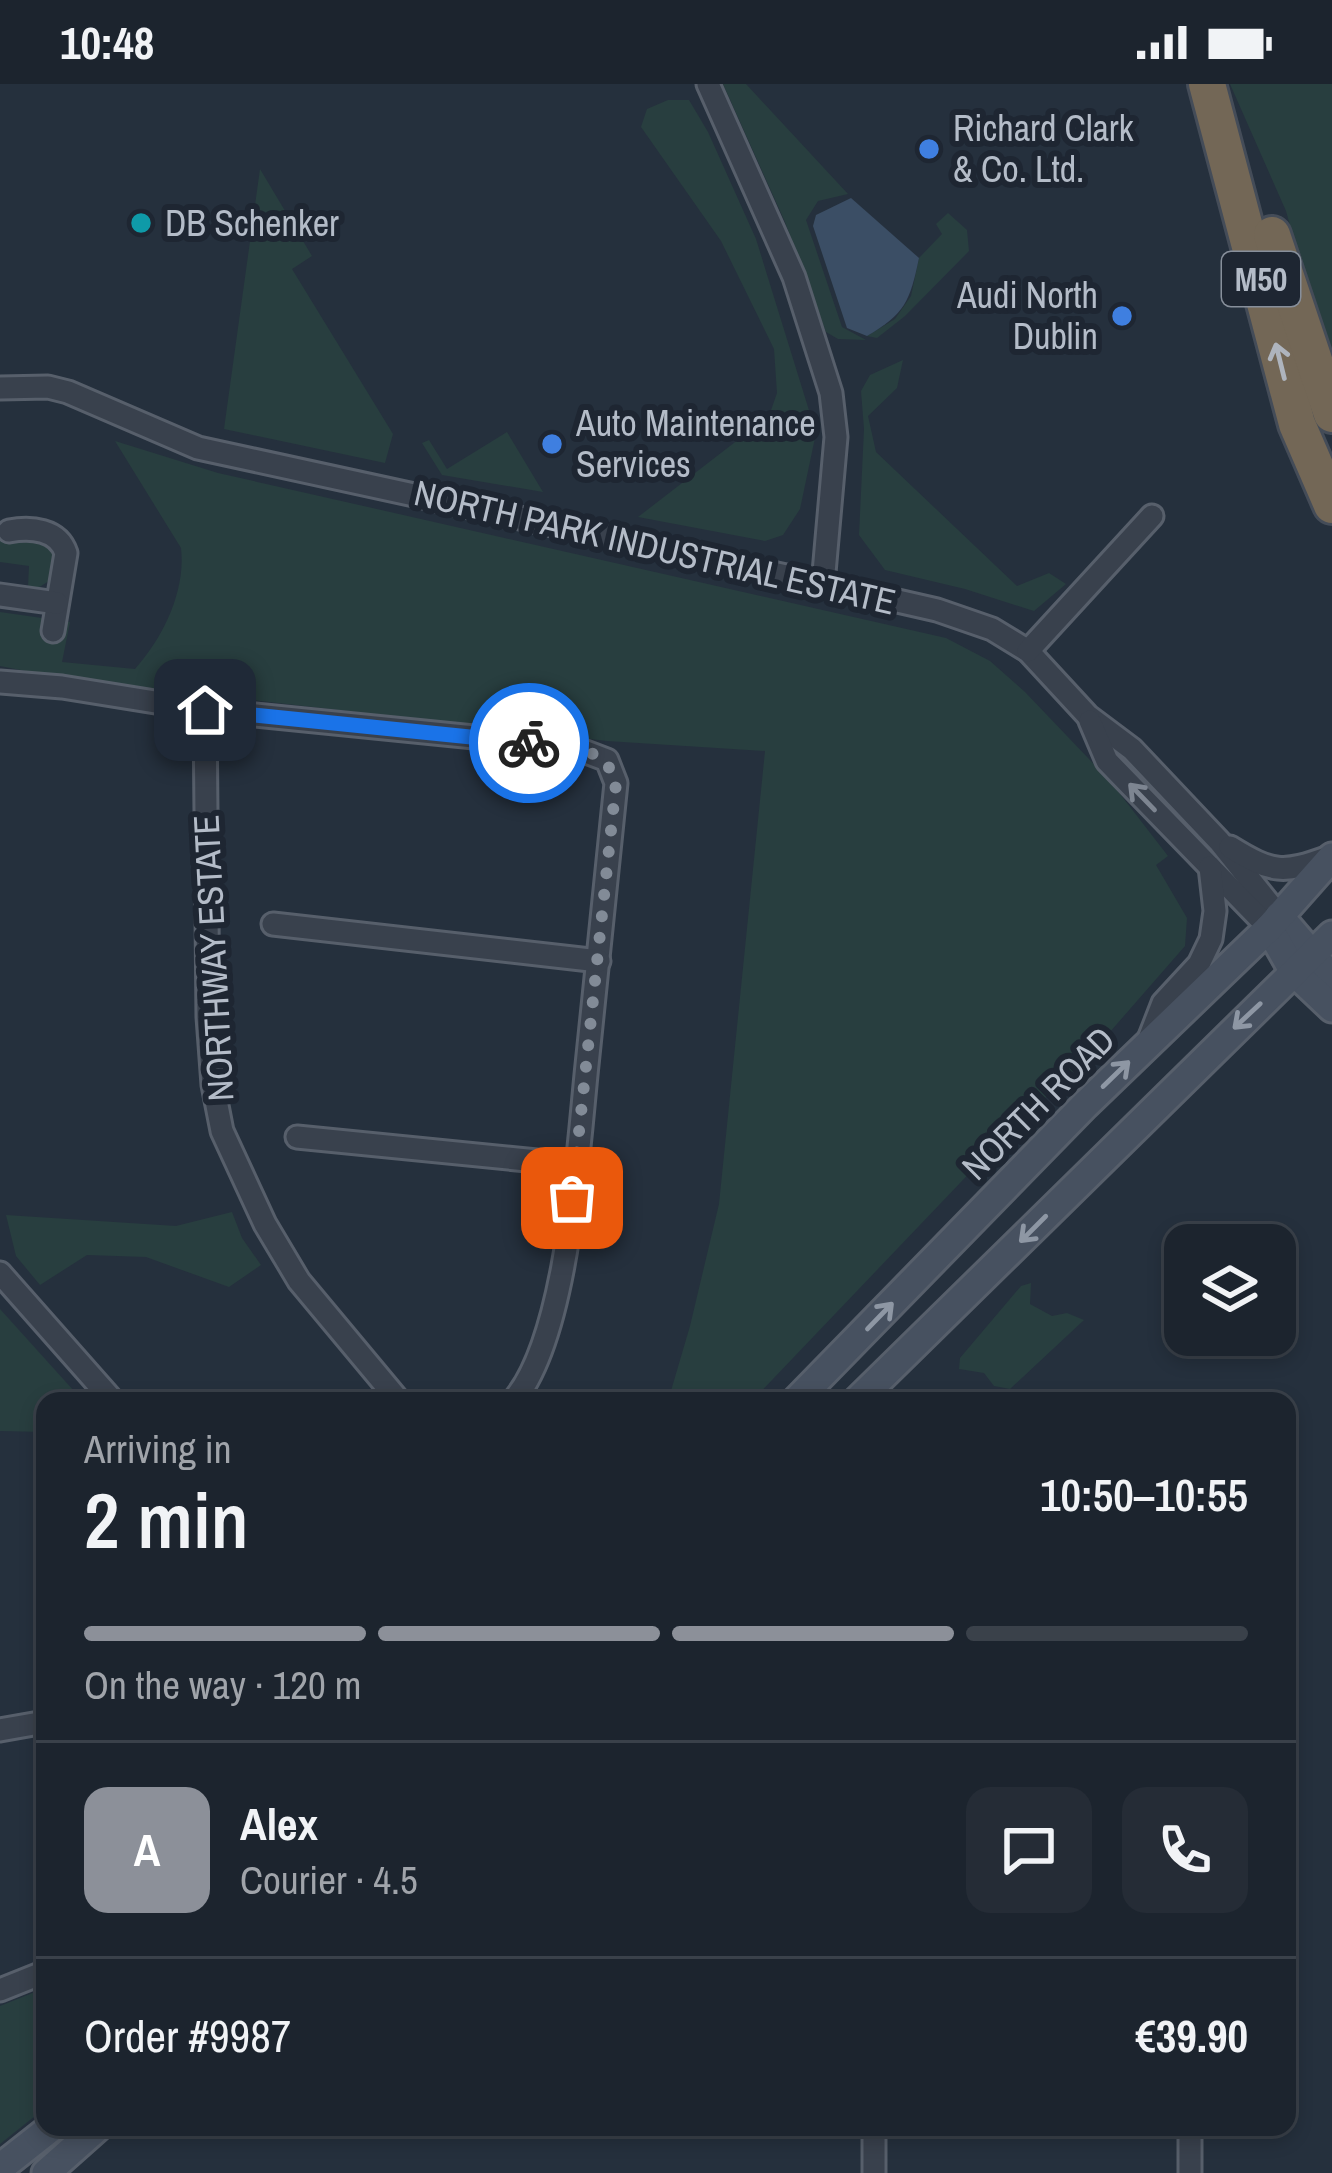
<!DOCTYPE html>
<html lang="en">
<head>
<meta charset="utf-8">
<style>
	:root { --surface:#1c242e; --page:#252c36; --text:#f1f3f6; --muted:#a0a4aa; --line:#3a414a; --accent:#8c9099 }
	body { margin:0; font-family:"Archivo Narrow",sans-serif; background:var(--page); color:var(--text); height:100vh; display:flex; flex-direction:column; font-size:45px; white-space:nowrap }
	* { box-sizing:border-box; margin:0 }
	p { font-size:39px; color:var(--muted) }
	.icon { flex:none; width:66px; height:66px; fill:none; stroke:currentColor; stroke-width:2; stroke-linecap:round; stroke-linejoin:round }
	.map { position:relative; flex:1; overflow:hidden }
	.details { position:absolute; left:36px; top:1308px; width:1260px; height:744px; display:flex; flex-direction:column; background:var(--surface); border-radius:24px; box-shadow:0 6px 18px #0003,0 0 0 3px var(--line) }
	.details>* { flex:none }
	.tools { position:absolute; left:1164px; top:1140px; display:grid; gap:24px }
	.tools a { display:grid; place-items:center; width:132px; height:132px; border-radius:24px; background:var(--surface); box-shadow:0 6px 18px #0003,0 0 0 3px var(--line); font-size:60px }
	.pin { position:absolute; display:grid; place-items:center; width:102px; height:102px; color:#fff; margin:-51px; border-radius:24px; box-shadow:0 6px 18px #0006 }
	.courier { position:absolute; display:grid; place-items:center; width:120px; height:120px; margin:-60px; border:9px solid #1a73e8; border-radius:50%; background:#fff; color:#222; box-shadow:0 3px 15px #0007 }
	.summary em { font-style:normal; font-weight:600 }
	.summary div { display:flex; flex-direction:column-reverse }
	.summary { display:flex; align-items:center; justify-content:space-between; height:204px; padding:0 48px }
	h1 { font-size:78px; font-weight:600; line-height:90px }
	.bar { display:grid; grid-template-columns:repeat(4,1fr); gap:18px 12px; align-content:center; height:144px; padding:0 48px }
	.bar i { height:15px; border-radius:9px; background:var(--line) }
	.bar .on { background:var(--accent) }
	.bar p { grid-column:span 4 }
	.line { display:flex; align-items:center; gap:30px; padding:0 48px; border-top:3px solid var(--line) }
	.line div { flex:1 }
	.round { display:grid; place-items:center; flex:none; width:126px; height:126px; border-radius:24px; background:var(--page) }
	.status { display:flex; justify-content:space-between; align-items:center; height:84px; padding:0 60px; background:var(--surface); direction:ltr }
	.status svg { height:33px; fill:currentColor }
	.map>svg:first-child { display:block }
	.green { fill:#283e3f }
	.water { fill:#3b4e65 }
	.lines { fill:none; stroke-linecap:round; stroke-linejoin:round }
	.street-casing { stroke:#575f6b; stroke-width:27 }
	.secondary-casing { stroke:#575f6b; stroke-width:33 }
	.highway-casing { stroke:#444c58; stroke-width:42 }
	.street { stroke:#39414d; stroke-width:21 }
	.secondary { stroke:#475160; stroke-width:27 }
	.highway { stroke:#736756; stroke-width:36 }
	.oneway { stroke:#aeb4bd }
	.oneway2 { stroke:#7d8591 }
	.oneway3 { stroke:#8e97a4 }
	.done { stroke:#828b97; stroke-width:12; stroke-dasharray:0 21.6 }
	.route { stroke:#1a73e8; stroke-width:15 }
	.shop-dot { fill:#3f7fe0; stroke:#1e2632; stroke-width:4.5 }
	.culture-dot { fill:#0f9aa8; stroke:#1e2632; stroke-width:4.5 }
	.labels { text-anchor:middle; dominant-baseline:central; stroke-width:12; stroke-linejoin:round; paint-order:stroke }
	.shield { fill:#1e2632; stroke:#878f9b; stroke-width:3 }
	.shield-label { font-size:33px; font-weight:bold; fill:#b4bcc8 }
	.poi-label { font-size:36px; fill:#b4bcc8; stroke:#1e2632; text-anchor:start }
	.street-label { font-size:36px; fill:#b4bcc8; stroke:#1e2632 }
</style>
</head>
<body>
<div class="status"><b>10:48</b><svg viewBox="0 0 49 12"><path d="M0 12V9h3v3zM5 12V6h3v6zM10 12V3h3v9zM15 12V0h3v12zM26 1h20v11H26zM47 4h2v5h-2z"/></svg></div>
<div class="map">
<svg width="1332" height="2089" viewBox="0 0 1332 2089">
	<rect width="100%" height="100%" fill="#25303d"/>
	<g class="green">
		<path d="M723 0H746L848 110 818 117 806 136 842 243 866 256 838 255 826 248 785 138Z"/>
		<path d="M1230 0H1332V273L1312 220 1286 127Z"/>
		<path d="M668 16H689L708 48 756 155 816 349 800 425 783 451 765 457 638 433 769 332 777 309 774 265 721 157 641 43 647 25Z"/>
		<path d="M260 85 312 172 292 185 393 350 385 379 224 345Z"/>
		<path d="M948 129 967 146 969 167 905 232 877 254 867 252 895 235 911 212 919 174 942 150 936 140Z"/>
		<path d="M903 276 897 304 868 332 876 368 1017 502 1049 489 1066 500 1034 527 965 505 885 486 859 451 864 345 861 307 870 291Z"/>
		<path d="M507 348 543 408 442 391 422 359 429 356 447 385Z"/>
		<path d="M115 357 218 389 946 554 990 577 1025 608 1110 697 1168 772 1156 781 1187 834 1185 862 1089 972 1002 1055 752 1317H668L690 1242 719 1120 765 667 607 657 62 594 0 582V528L70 538 62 578 135 585C163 554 186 507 181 464Z"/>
		<path d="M26 453 51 456 56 480 52 495 38 504 28 503 29 482 0 478V456L24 459Z"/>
		<path d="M232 1128 242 1154 261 1181 229 1203 146 1173 87 1171 40 1201 16 1172 6 1131 176 1142Z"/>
		<path d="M1031 1199 1030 1220 1052 1232 1067 1229 1084 1236 1010 1305 994 1302 984 1289 959 1285 960 1274 1021 1202Z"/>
		<path d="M0 1225 83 1317H45V1348L0 1347Z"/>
		<path d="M45 1904V2024L0 2060V1922Z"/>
	</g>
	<path class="water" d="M851 114 919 174C910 217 905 230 867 252L847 244 813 142 816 131Z"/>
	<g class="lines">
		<defs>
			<g id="street">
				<path d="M708 0 794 193 831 309 836 353 823 500"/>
				<path d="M0 304 48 303 68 308 198 364 823 500 937 526 992 545 1028 567 1088 632 1132 665 1219 757 1279 832"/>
				<path d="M9 447C31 443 58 445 66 469L53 547"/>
				<path d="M0 511 57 519"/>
				<path d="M1028 567 1152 432"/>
				<path d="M0 598 62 603 205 626 573 663 607 676 616 699C607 793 597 887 587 981 578 1066 568 1254 513 1317"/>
				<path d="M205 626 208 933 213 1001 222 1047 265 1140 299 1197 399 1317"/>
				<path d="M1090 637 1107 677 1269 844"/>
				<path d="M1230 763C1272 789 1283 790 1329 773"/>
				<path d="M273 840 599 877"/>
				<path d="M1149 955 1163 919 1199 880 1211 855 1215 827 1210 783"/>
				<path d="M297 1053 577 1081"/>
				<path d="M0 1189 113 1317"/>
				<path d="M0 1646 45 1638"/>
				<path d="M0 1906 45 1888"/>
				<path d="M874 2089V2043"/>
				<path d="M1190 2089V2043"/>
			</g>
			<g id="secondary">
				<path d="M1279 832 1332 894"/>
				<path d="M1269 844 1294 888 1332 924"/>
				<path d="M796 1317 1085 1021 1269 844 1332 773"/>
				<path d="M857 1317 1332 851"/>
				<path d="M0 2084 52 2043"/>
				<path d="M46 2089 98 2043"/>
			</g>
			<g id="highway">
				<path d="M1207 0 1297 340 1332 421"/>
				<path d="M1272 151 1332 330"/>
			</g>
		</defs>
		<use href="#street" class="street-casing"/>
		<use href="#secondary" class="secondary-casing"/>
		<use href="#highway" class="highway-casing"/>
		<use href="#street" class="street"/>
		<use href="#secondary" class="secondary"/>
		<use href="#highway" class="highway"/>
	</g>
	<defs><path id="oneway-shaft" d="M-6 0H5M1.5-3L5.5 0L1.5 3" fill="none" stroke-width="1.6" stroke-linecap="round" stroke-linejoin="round" transform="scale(3)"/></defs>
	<use class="oneway" href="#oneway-shaft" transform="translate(1280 277) rotate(-104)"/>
	<use class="oneway2" href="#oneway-shaft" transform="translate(1142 713) rotate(-134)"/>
	<g class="oneway3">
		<use href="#oneway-shaft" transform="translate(1247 932) rotate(137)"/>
		<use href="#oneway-shaft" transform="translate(1116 990) rotate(-44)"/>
		<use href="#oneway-shaft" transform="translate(1033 1145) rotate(135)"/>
		<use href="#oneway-shaft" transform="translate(880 1232) rotate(-46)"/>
	</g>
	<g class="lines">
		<path class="done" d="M529 659C563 662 606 660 616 699L572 1114"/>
		<path class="route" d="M205 626 529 659"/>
	</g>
	<g class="shop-dot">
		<circle cx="929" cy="65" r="12"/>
		<circle cx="1122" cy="232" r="12"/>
		<circle cx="552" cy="360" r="12"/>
	</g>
	<circle class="culture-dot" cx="141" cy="139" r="12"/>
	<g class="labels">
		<rect class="shield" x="1222" y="168" width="78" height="54" rx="9"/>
		<g class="shield-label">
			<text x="1261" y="195">M50</text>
		</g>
		<g class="poi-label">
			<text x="953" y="44">Richard Clark<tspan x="953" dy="41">&amp; Co. Ltd.</tspan></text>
			<text x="165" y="139">DB Schenker</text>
			<text x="1098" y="211" text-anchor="end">Audi North<tspan x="1098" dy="41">Dublin</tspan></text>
			<text x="576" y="339">Auto Maintenance<tspan x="576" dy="41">Services</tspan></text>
		</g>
		<g class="street-label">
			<text transform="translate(655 463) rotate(13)">NORTH PARK INDUSTRIAL ESTATE</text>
			<text transform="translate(213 874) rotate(-93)">NORTHWAY ESTATE</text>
			<text transform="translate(1038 1019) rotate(-45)">NORTH ROAD</text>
		</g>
	</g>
</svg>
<div class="tools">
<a><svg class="icon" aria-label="layers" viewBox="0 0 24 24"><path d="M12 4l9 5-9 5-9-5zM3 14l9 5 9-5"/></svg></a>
</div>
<div class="pin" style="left:572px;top:1114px;background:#ea580c"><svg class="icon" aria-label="bag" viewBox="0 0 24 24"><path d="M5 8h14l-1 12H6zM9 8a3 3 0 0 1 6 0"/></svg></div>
<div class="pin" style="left:205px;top:626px;background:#1f2937"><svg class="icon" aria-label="home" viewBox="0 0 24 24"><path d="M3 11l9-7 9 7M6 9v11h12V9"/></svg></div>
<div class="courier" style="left:529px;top:659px"><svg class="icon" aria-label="bike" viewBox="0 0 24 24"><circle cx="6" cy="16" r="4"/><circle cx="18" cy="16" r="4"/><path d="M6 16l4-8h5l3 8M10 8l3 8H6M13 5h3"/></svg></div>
<section class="details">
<div class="summary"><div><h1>2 min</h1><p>Arriving in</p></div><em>10:50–10:55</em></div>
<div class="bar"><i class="on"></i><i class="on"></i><i class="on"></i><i></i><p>On the way · 120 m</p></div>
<div class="line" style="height:216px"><b class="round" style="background:var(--accent);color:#fff">A</b><div><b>Alex</b><p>Courier · 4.5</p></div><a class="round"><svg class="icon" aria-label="chat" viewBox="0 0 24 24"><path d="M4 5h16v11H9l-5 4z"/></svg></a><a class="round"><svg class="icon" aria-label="phone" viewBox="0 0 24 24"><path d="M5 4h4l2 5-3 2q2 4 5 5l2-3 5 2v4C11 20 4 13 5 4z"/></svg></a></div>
<div class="line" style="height:156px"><div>Order #9987</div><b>€39.90</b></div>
</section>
</div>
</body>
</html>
